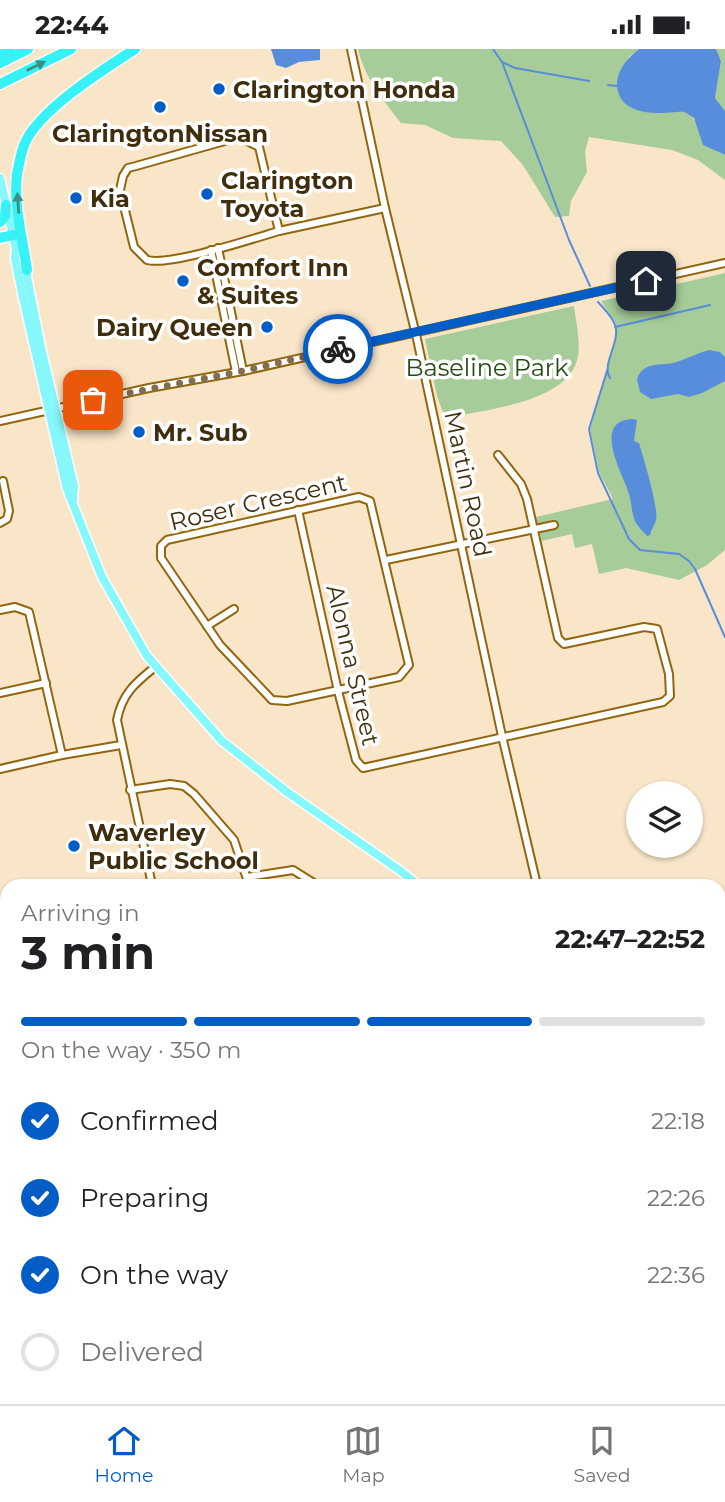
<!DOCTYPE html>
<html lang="en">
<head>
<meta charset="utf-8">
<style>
	:root { --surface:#fff; --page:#f6f6f6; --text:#202124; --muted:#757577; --line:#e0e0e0; --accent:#045dc6 }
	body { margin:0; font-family:Montserrat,sans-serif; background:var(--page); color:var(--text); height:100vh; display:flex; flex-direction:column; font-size:26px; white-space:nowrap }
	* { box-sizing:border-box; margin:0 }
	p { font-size:23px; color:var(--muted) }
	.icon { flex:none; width:38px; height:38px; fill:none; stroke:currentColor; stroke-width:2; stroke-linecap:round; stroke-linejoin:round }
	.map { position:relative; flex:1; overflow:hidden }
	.sheet { position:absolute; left:0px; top:830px; width:726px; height:527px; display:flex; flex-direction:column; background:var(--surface); border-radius:21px 21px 0 0; box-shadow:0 2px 5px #0004 }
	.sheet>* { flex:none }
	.controls { position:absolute; left:626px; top:732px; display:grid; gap:14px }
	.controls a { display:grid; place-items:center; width:77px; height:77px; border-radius:50%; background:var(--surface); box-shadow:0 2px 5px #0004; font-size:35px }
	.pin { position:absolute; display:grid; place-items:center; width:60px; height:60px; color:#fff; margin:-30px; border-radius:14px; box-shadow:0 4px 10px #0006 }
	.courier { position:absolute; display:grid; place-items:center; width:70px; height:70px; margin:-35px; border:5px solid #045dc6; border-radius:50%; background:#fff; color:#222; box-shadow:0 2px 9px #0007 }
	.summary em { font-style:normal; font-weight:700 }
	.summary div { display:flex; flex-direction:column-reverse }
	.summary { display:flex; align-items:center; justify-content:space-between; height:119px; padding:0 21px }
	h1 { font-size:46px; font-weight:700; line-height:52px }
	.bar { display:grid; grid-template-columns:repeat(4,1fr); gap:10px 7px; align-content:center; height:84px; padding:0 21px }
	.bar i { height:9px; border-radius:5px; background:var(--line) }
	.bar .active { background:var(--accent) }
	.bar p { grid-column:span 4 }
	ol { padding:0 21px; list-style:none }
	li { display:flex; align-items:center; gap:21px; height:77px }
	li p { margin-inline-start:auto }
	li .icon { padding:7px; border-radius:50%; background:var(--accent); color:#fff; stroke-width:4 }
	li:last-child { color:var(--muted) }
	li i { width:38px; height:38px; border:4px solid var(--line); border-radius:50% }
	.status { display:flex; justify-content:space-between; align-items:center; height:49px; padding:0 35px; background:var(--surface); direction:ltr }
	.status svg { height:19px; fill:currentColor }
	.tabs { display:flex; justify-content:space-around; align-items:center; height:98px; border-top:2px solid var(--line); background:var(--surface); font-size:19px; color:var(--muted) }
	.tabs a { display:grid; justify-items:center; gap:4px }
	.tabs .active { color:var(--accent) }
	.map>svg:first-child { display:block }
	.green { fill:#a6cc99 }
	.water { fill:#588ddb }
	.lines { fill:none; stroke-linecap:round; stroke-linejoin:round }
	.stream { stroke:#588ddb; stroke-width:2 }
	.minor-casing { stroke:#92660f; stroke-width:10 }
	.major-casing { stroke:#fff; stroke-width:11 }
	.highway-casing { stroke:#fff; stroke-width:13 }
	.minor { stroke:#fff; stroke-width:6 }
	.major { stroke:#86f7fa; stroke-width:8 }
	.highway { stroke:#36f1f6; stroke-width:10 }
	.oneway { fill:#3b8f81 }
	.done { stroke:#816e4e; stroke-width:7; stroke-dasharray:0 12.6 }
	.route { stroke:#045dc6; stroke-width:9 }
	.poi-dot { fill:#045dc6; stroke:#fff; stroke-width:2.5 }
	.labels { text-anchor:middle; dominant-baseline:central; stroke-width:7; stroke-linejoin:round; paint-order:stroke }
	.poi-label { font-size:24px; font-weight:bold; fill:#402d0c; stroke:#fff; text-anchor:start }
	.park-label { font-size:24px; fill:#234b12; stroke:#fff }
	.street-label { font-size:24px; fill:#402d0c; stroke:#fff }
</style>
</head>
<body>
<div class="status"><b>22:44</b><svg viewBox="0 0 49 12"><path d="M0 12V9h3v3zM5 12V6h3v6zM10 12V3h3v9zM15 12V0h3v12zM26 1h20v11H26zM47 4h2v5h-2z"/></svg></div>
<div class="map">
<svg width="725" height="1355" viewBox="0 0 725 1355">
	<rect width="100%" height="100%" fill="#f9e6c9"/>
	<g class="green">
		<path d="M358 0H639L628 9 645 63C655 64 675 61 684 63 701 68 701 100 725 106V131L698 111 672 101 589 88 585 103 587 123 571 152 569 167 555 168 523 116 501 92 453 89 425 76 401 74C384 52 364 28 358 0Z"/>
		<path d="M716 0H725V62L715 49 721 12Z"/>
		<path d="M725 224V501L707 516 679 531 626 519 599 525 592 495 575 499 572 485 542 492 536 468 613 450 599 423 590 379 617 282 615 273 601 252Z"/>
		<path d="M574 257C576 275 583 300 575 317 557 355 482 361 445 369L437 347 425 290Z"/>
	</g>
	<g class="water">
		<path d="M271 0H320V11L299 13 286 19 276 16Z"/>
		<path d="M639 0H716L721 12 715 49 725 62V106L703 96 694 69C691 67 688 65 684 63 678 62 669 64 663 64 643 65 618 60 617 36 617 20 628 9 639 0Z"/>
		<path d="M709 301 720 303 725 308V332L702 344 689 348 678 345 651 350 640 343 637 330C644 311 661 318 677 313 688 309 698 304 709 301Z"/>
		<path d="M632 370 637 371 634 392 639 394C643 407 659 460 656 471 655 476 651 480 650 486L647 487C644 483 639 479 636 474 631 465 632 452 628 442 622 424 592 372 632 370Z"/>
	</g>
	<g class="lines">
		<g class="stream">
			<path d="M493 0 502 13 569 191 590 237"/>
			<path d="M502 13 515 19 589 32"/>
			<path d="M608 36 617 37"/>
			<path d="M598 253C604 260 612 267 615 276 621 293 601 315 610 329"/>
			<path d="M615 278 710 256"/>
			<path d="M607 322 589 380 598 424 629 490 640 501 679 505 689 512 695 520 725 588"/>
		</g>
		<defs>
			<g id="minor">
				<path d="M351 0 385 159 417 290 502 687 537 836"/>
				<path d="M239 88 259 98 279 182C252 190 170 217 147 211L134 198 120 141 123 127 128 119 136 117Z"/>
				<path d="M279 182 385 159"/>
				<path d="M218 199 243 322"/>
				<path d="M211 201 236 323"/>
				<path d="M0 372 149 339 243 322 725 214"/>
				<path d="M359 448 370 452 409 616 399 628 287 652 272 651 220 596 161 509V497L167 491Z"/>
				<path d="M298 461 338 642 356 711 363 719 663 653 670 647 669 625 657 580 644 578 564 595 558 589 527 450 521 435 498 406"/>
				<path d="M0 474 7 470 9 462 3 432"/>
				<path d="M386 511 554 476"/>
				<path d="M0 561 15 558 29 563 62 706"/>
				<path d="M207 577 234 560"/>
				<path d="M0 644 46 634"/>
				<path d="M0 720 62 706 121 696"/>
				<path d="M130 741 170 735 184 737 194 745 234 791 249 836"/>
				<path d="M247 828 293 821 317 836"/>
				<path d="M152 836 117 671C122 645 135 634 155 618"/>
				<path d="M719 860 725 869"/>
				<path d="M0 902 7 933"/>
				<path d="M719 902 725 899"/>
				<path d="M0 1015 7 1020"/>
				<path d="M719 1121 725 1145"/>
				<path d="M0 1128 7 1132"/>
				<path d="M0 1213 7 1217"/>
				<path d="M719 1254 725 1249"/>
				<path d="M0 1302 7 1304"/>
				<path d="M719 1321 725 1318"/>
				<path d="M7 1349 9 1355"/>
				<path d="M269 1349 270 1355"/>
				<path d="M543 1349 544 1355"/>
				<path d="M365 1352 379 1349"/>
			</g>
			<g id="major">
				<path d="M0 129 16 200 15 209 23 249 67 440 102 528 147 607 222 692 287 743 402 823 418 836"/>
				<path d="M25 218 42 303 74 437 73 451"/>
				<path d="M656 1349 657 1355"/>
			</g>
			<g id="highway">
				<path d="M0 7 10 0"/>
				<path d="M0 14 28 0"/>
				<path d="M0 35 71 0"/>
				<path d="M0 173 5 167 6 156"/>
				<path d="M0 189 13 186"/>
				<path d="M27 221C23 191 13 156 17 125 19 116 21 102 25 94 39 61 104 20 135 0"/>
			</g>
		</defs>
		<use href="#minor" class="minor-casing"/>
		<use href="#major" class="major-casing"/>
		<use href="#highway" class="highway-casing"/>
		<use href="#minor" class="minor"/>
		<use href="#major" class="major"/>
		<use href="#highway" class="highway"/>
	</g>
	<defs><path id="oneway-solid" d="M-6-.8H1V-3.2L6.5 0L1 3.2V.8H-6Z" transform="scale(1.75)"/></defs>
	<g class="oneway">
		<use href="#oneway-solid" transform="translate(36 17) rotate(-26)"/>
		<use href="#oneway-solid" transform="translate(18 154) rotate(-94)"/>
	</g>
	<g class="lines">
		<path class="done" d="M93 351 243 322 338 300"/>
		<path class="route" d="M338 300 646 232"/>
	</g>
	<g class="poi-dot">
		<circle cx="219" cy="40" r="7"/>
		<circle cx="160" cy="58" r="7"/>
		<circle cx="207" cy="145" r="7"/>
		<circle cx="76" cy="149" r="7"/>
		<circle cx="183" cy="232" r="7"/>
		<circle cx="267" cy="278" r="7"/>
		<circle cx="139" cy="383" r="7"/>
		<circle cx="74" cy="797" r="7"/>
	</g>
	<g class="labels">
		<g class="poi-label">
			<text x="233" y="40">Clarington Honda</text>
			<text x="160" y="84" text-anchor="middle">ClaringtonNissan</text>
			<text x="221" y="131">Clarington<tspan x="221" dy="28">Toyota</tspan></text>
			<text x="90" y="149">Kia</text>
			<text x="197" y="218">Comfort Inn<tspan x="197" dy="28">&amp; Suites</tspan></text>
			<text x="253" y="278" text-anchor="end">Dairy Queen</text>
			<text x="153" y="383">Mr. Sub</text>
			<text x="88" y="783">Waverley<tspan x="88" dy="28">Public School</tspan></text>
		</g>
		<g class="park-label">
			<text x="487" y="318">Baseline Park</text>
		</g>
		<g class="street-label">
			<text transform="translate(468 435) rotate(78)">Martin Road</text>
			<text transform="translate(258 453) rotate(-13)">Roser Crescent</text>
			<text transform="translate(353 616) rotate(77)">Alonna Street</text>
		</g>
	</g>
</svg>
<div class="controls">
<a><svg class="icon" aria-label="layers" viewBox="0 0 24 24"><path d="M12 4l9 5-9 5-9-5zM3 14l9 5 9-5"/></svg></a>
</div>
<div class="pin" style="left:93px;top:351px;background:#ea580c"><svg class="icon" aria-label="bag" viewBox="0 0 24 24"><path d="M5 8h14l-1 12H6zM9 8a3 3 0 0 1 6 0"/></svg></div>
<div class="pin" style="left:646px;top:232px;background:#1f2937"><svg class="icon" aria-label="home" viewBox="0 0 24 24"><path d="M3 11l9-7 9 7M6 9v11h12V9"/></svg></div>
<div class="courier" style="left:338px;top:300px"><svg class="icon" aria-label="bike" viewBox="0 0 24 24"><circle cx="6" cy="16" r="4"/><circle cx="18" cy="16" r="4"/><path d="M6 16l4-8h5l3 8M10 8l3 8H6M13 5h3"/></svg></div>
<section class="sheet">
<div class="summary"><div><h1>3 min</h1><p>Arriving in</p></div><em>22:47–22:52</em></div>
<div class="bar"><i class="active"></i><i class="active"></i><i class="active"></i><i></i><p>On the way · 350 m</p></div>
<ol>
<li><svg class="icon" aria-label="check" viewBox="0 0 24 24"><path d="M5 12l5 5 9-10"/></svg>Confirmed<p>22:18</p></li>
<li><svg class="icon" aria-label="check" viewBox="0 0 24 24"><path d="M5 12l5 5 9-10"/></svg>Preparing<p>22:26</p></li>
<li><svg class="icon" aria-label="check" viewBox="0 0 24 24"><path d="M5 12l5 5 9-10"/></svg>On the way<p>22:36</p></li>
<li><i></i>Delivered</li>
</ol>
</section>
</div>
<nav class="tabs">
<a class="active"><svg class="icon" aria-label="home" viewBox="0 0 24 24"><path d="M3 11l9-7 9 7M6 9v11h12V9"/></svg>Home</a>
<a><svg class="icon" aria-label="map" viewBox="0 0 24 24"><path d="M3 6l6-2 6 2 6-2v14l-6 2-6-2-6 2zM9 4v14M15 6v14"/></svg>Map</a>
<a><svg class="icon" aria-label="saved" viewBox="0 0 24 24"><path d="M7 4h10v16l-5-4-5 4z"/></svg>Saved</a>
</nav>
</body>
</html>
